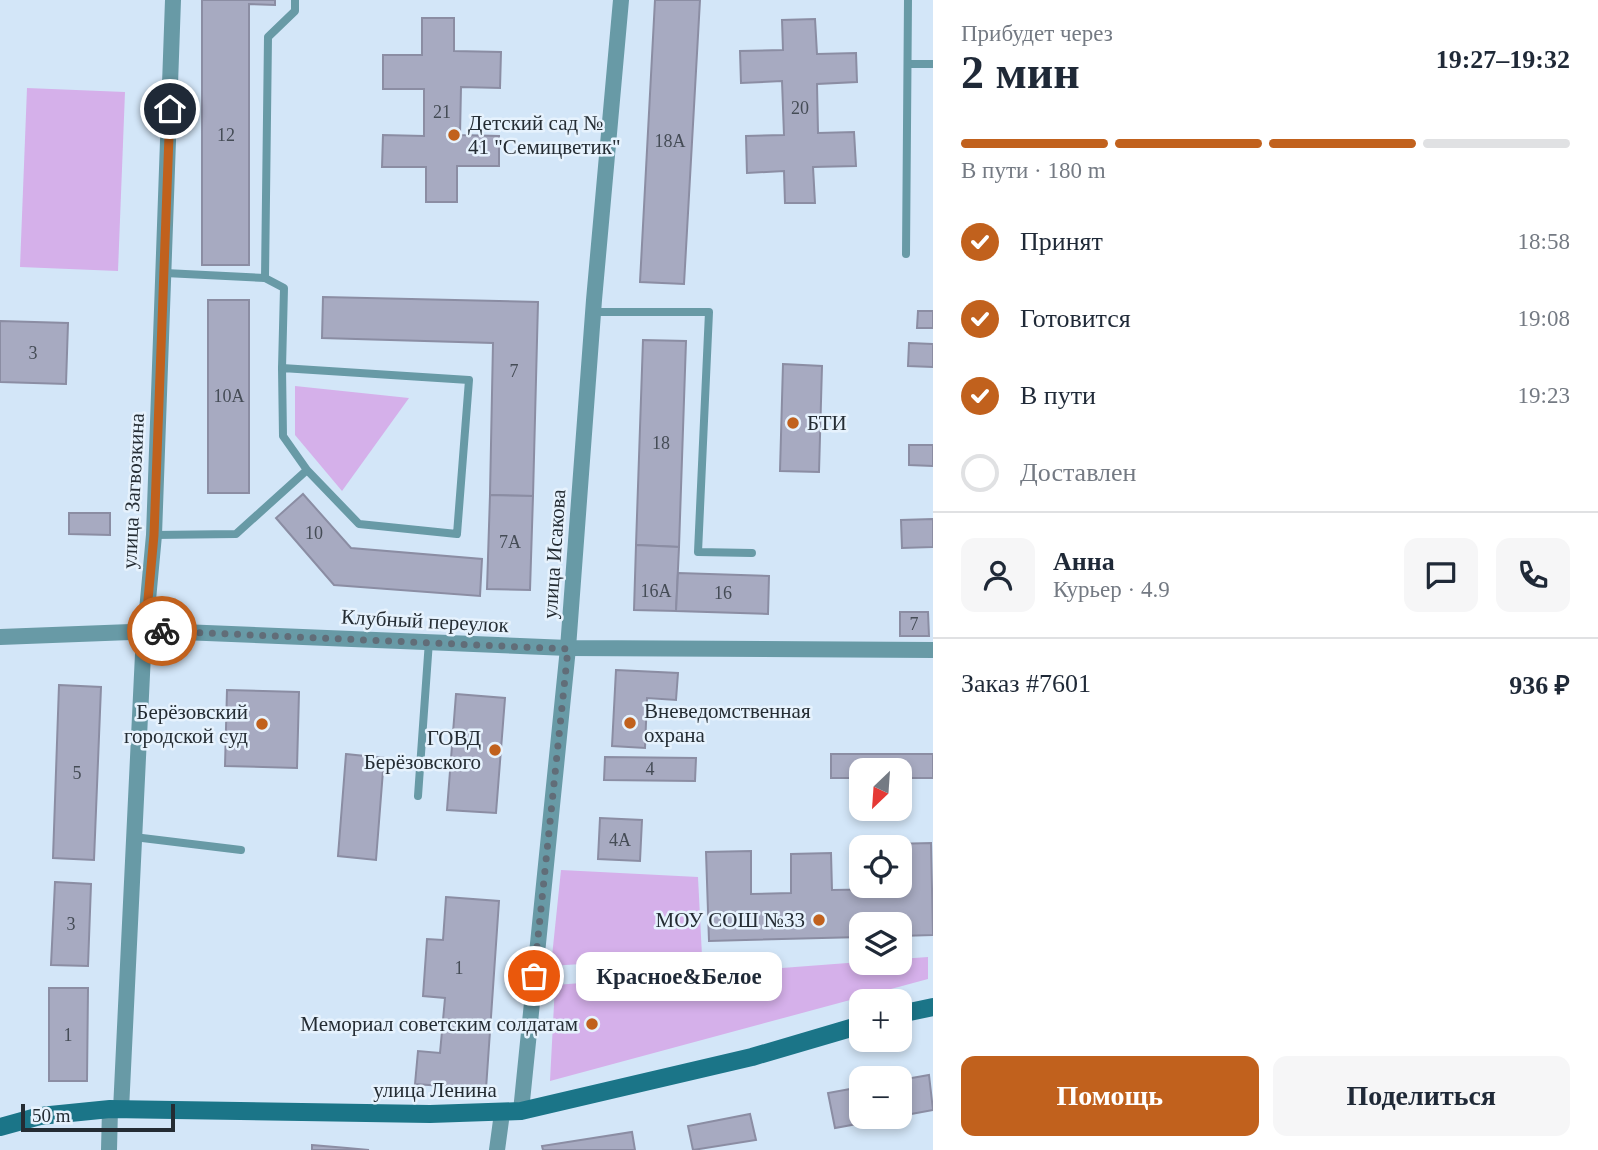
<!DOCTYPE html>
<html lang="ru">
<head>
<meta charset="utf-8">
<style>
	:root { --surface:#fff; --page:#f6f6f7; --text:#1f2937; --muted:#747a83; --line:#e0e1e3; --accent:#c1611d }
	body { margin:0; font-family:Georgia,serif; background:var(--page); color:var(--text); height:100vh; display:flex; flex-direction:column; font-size:26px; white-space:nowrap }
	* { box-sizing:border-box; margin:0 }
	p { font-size:23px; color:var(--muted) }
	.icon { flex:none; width:38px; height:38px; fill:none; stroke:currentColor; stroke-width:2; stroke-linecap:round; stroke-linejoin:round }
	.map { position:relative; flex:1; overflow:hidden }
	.sheet { display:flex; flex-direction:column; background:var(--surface); width:665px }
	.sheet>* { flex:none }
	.needle { width:46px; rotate:205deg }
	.tools { position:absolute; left:849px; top:758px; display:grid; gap:14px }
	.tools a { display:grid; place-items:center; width:63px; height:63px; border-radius:14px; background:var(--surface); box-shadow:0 4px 10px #0003; font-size:35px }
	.scale { position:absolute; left:21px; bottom:18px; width:154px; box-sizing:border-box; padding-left:7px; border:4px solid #242c33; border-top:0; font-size:19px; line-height:24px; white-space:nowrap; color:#242c33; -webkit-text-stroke:5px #e6f2fd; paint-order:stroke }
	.pin { position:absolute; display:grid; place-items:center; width:60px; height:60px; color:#fff; margin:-30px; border:4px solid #fff; border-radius:50%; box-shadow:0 2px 7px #0007 }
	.courier { position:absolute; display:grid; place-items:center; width:70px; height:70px; margin:-35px; border:5px solid #c1611d; border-radius:50%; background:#fff; color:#222; box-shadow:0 2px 9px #0007 }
	.bubble { position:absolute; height:49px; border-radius:14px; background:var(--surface); box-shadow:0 4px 10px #0003; font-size:23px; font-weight:700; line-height:49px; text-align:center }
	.summary em { font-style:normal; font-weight:700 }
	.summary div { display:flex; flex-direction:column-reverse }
	.summary { display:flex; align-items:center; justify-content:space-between; height:119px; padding:0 28px }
	h1 { font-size:46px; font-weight:700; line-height:52px }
	.bar { display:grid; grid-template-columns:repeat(4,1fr); gap:10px 7px; align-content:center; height:84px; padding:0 28px }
	.bar i { height:9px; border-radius:5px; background:var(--line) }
	.bar .current { background:var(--accent) }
	.bar p { grid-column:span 4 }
	.line { display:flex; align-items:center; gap:18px; padding:0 28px; border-top:2px solid var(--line) }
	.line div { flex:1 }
	.round { display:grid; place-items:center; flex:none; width:74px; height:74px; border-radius:14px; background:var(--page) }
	ol { padding:0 28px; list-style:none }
	li { display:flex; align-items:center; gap:21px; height:77px }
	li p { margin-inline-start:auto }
	li .icon { padding:7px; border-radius:50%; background:var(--accent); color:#fff; stroke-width:4 }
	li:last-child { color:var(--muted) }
	li i { width:38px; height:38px; border:4px solid var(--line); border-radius:50% }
	.button { display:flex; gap:14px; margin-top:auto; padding:14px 28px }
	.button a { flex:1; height:80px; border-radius:14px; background:var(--accent); color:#fff; font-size:28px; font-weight:700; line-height:80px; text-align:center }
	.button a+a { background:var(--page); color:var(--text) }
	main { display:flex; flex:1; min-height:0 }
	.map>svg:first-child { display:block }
	.green { fill:#d5b0ea }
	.building { fill:#a7aac1; stroke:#8b8da3; stroke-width:2 }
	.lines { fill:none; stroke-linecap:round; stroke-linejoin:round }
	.service { stroke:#689aa6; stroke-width:8 }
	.minor { stroke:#689aa6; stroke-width:16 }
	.secondary { stroke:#1b7588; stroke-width:18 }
	.done { stroke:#616d78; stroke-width:7; stroke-dasharray:0 12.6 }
	.route { stroke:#c1611d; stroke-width:9 }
	.poi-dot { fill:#c1611d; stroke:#e6f2fd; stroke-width:2.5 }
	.labels { text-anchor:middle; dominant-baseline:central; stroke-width:5; stroke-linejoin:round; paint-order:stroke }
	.number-label { font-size:18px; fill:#454c56 }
	.poi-label { font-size:21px; fill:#242c33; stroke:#e6f2fd; text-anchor:end }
	.street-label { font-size:21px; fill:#242c33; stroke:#e6f2fd }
</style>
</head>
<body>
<main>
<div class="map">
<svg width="933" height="1150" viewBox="0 0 933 1150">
	<rect width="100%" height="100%" fill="#d3e6f8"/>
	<g class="green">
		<path d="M27 88 125 92 118 271 20 267Z"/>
		<path d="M295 386 409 398 342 491 295 435Z"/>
		<path d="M561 870 698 877 702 956 551 966Z"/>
		<path d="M928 957V979L550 1081 555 985 861 962H900V959Z"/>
	</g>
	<g class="building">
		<path d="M202 0H275V5L249 4V265H202Z"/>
		<path d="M655 0H700L684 284 640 282Z"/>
		<path d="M422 18H454V51L501 52 500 88 461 87 460 135 499 136V166H457V202H426V167H382L383 135 424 136V89H383V55H422Z"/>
		<path d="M815 19 817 54 856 53 857 82 817 84 818 133 854 132 856 166 813 167 815 203H785L784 171 747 173 746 136 784 135 782 81 741 83 740 51 783 50 782 20Z"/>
		<path d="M323 297 538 302 533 496 490 495 493 343 322 338Z"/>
		<rect x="208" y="300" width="41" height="193"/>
		<path d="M918 311H933V328H917Z"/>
		<path d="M0 321 68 323 66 384 0 382Z"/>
		<path d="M643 340 686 341 679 547 636 545Z"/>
		<path d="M909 343 933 344V367L908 366Z"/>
		<path d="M783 364 822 366 819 472 780 471Z"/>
		<path d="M909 445H933V466L909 465Z"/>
		<path d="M303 494 351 548 482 559 480 596 334 585 276 518Z"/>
		<path d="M490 495 533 496 530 590 487 589Z"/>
		<path d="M69 513H110V535L69 534Z"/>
		<path d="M933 519V547L902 548 901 520Z"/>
		<path d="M636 545 679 547 676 611 634 610Z"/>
		<path d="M678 573 769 576 768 614 676 611Z"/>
		<path d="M900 612H928L929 636H900Z"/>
		<path d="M616 670 678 673 676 700 647 698 645 748 612 746Z"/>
		<path d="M59 685 101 687 94 860 53 858Z"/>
		<path d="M227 690 299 692 297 768 225 766Z"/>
		<path d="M456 694 505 698 496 813 447 810Z"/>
		<path d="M346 754 384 758 376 860 338 856Z"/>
		<path d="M831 754H933V778H900V770H861V778H831Z"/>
		<path d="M605 757 696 758 695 781 604 780Z"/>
		<path d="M600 818 642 820 640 861 598 859Z"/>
		<path d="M931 843 933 935 900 936V924H861V937L709 941 706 852 751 851V894L791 893V854L831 853 832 890 893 889V886H900V847H892V844Z"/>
		<path d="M55 882 91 884 88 966 51 965Z"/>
		<path d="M446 897 499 901 486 1089 415 1084 418 1051 440 1053 445 998 423 996 427 939 443 940Z"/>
		<path d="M49 988H88L87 1081H49Z"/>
		<path d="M929 1075 933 1110 835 1128 828 1093 861 1087V1116H900V1080Z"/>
		<path d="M750 1114 756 1140 693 1150 688 1126Z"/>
		<path d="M632 1132 635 1150H543L542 1146Z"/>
		<path d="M312 1145 347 1148 369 1150H312Z"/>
	</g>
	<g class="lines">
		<g class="service">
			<path d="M908 64H933"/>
			<path d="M906 254 908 0"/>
			<path d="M165 273 265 278 284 288 282 368"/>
			<path d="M265 278 268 37 295 11V0"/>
			<path d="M593 312H709L698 552 752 553"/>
			<path d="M154 535 236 534 307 470 359 524 457 534 469 380 282 368 283 436 307 470"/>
			<path d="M418 796 429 641"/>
			<path d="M134 837 241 850"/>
		</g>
		<g class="minor">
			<path d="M0 637 157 631 568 648 933 650"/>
			<path d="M121 1110 143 654 154 535 173 0"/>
			<path d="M521 1111 568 648 594 300 621 0"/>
			<path d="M109 1150 110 1109"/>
			<path d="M497 1150 502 1113"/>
		</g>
		<g class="secondary">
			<path d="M900 1014 933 1007"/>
			<path d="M0 1127 40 1116 110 1109 430 1114 521 1111 752 1057 861 1025"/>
		</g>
	</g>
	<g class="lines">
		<path class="done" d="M162 631 568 649 534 976"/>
		<path class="route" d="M162 631 145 632 154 535 170 109"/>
	</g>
	<g class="poi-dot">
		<circle cx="454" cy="135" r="7"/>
		<circle cx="793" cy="423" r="7"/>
		<circle cx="630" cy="723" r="7"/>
		<circle cx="262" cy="724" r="7"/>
		<circle cx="495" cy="750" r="7"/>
		<circle cx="819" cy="920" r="7"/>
		<circle cx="592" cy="1024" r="7"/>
	</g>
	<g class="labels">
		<g class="number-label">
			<text x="800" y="108">20</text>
			<text x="442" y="112">21</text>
			<text x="226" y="135">12</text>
			<text x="670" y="141">18А</text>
			<text x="33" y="353">3</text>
			<text x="514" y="371">7</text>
			<text x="229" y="396">10А</text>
			<text x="661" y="443">18</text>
			<text x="314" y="533">10</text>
			<text x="510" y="542">7А</text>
			<text x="656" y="591">16А</text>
			<text x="723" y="593">16</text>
			<text x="914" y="624">7</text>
			<text x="650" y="769">4</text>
			<text x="77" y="773">5</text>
			<text x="620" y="840">4А</text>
			<text x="71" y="924">3</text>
			<text x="459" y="968">1</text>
			<text x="68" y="1035">1</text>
		</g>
		<g class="poi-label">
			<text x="468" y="123" text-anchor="start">Детский сад №<tspan x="468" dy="24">41 "Семицветик"</tspan></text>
			<text x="807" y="423" text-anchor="start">БТИ</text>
			<text x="644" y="711" text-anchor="start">Вневедомственная<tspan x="644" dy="24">охрана</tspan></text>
			<text x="248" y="712">Берёзовский<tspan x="248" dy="24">городской суд</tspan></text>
			<text x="481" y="738">ГОВД<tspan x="481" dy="24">Берёзовского</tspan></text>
			<text x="805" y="920">МОУ СОШ №33</text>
			<text x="578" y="1024">Мемориал советским солдатам</text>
		</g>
		<g class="street-label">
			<text transform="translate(133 491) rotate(-87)">улица Загвозкина</text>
			<text transform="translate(554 554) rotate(-86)">улица Исакова</text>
			<text transform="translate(425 621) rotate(3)">Клубный переулок</text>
			<text x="435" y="1090">улица Ленина</text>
		</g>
	</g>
</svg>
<div class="tools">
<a><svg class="needle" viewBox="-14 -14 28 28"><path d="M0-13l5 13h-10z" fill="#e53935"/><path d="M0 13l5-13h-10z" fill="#747a83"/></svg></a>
<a><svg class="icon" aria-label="locate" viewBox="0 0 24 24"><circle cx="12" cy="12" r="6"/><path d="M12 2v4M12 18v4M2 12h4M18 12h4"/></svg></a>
<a><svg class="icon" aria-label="layers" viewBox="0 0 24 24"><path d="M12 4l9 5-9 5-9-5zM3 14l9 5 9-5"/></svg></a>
<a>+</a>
<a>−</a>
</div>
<div class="scale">50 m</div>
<div class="pin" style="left:534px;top:976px;background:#ea580c"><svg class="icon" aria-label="bag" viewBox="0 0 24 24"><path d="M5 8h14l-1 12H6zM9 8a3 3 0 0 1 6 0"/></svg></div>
<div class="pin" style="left:170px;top:109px;background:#1f2937"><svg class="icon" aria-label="home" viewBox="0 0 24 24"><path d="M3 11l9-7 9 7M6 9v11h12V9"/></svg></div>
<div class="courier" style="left:162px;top:631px"><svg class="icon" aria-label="bike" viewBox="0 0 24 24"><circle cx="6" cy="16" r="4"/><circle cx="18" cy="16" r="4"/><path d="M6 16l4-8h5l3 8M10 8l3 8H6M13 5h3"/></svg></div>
<div class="bubble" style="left:576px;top:952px;width:206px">Красное&amp;Белое</div>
</div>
<section class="sheet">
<div class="summary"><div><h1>2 мин</h1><p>Прибудет через</p></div><em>19:27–19:32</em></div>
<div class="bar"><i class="current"></i><i class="current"></i><i class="current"></i><i></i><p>В пути · 180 m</p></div>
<ol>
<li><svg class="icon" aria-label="check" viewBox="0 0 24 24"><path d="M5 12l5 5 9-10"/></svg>Принят<p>18:58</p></li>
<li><svg class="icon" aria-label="check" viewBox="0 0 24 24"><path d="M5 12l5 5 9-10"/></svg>Готовится<p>19:08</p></li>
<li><svg class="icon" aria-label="check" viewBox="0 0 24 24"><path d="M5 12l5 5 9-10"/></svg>В пути<p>19:23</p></li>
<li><i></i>Доставлен</li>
</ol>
<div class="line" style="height:126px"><a class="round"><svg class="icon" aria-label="person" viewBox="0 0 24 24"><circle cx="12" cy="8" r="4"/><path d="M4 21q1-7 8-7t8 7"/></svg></a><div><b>Анна</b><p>Курьер · 4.9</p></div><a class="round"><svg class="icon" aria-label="chat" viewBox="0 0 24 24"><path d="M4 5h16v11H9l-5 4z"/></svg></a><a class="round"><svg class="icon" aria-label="phone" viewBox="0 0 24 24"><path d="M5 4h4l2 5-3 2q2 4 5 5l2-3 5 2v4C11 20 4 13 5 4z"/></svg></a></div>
<div class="line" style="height:91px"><div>Заказ #7601</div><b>936 ₽</b></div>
<div class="button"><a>Помощь</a><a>Поделиться</a></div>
</section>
</main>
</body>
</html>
